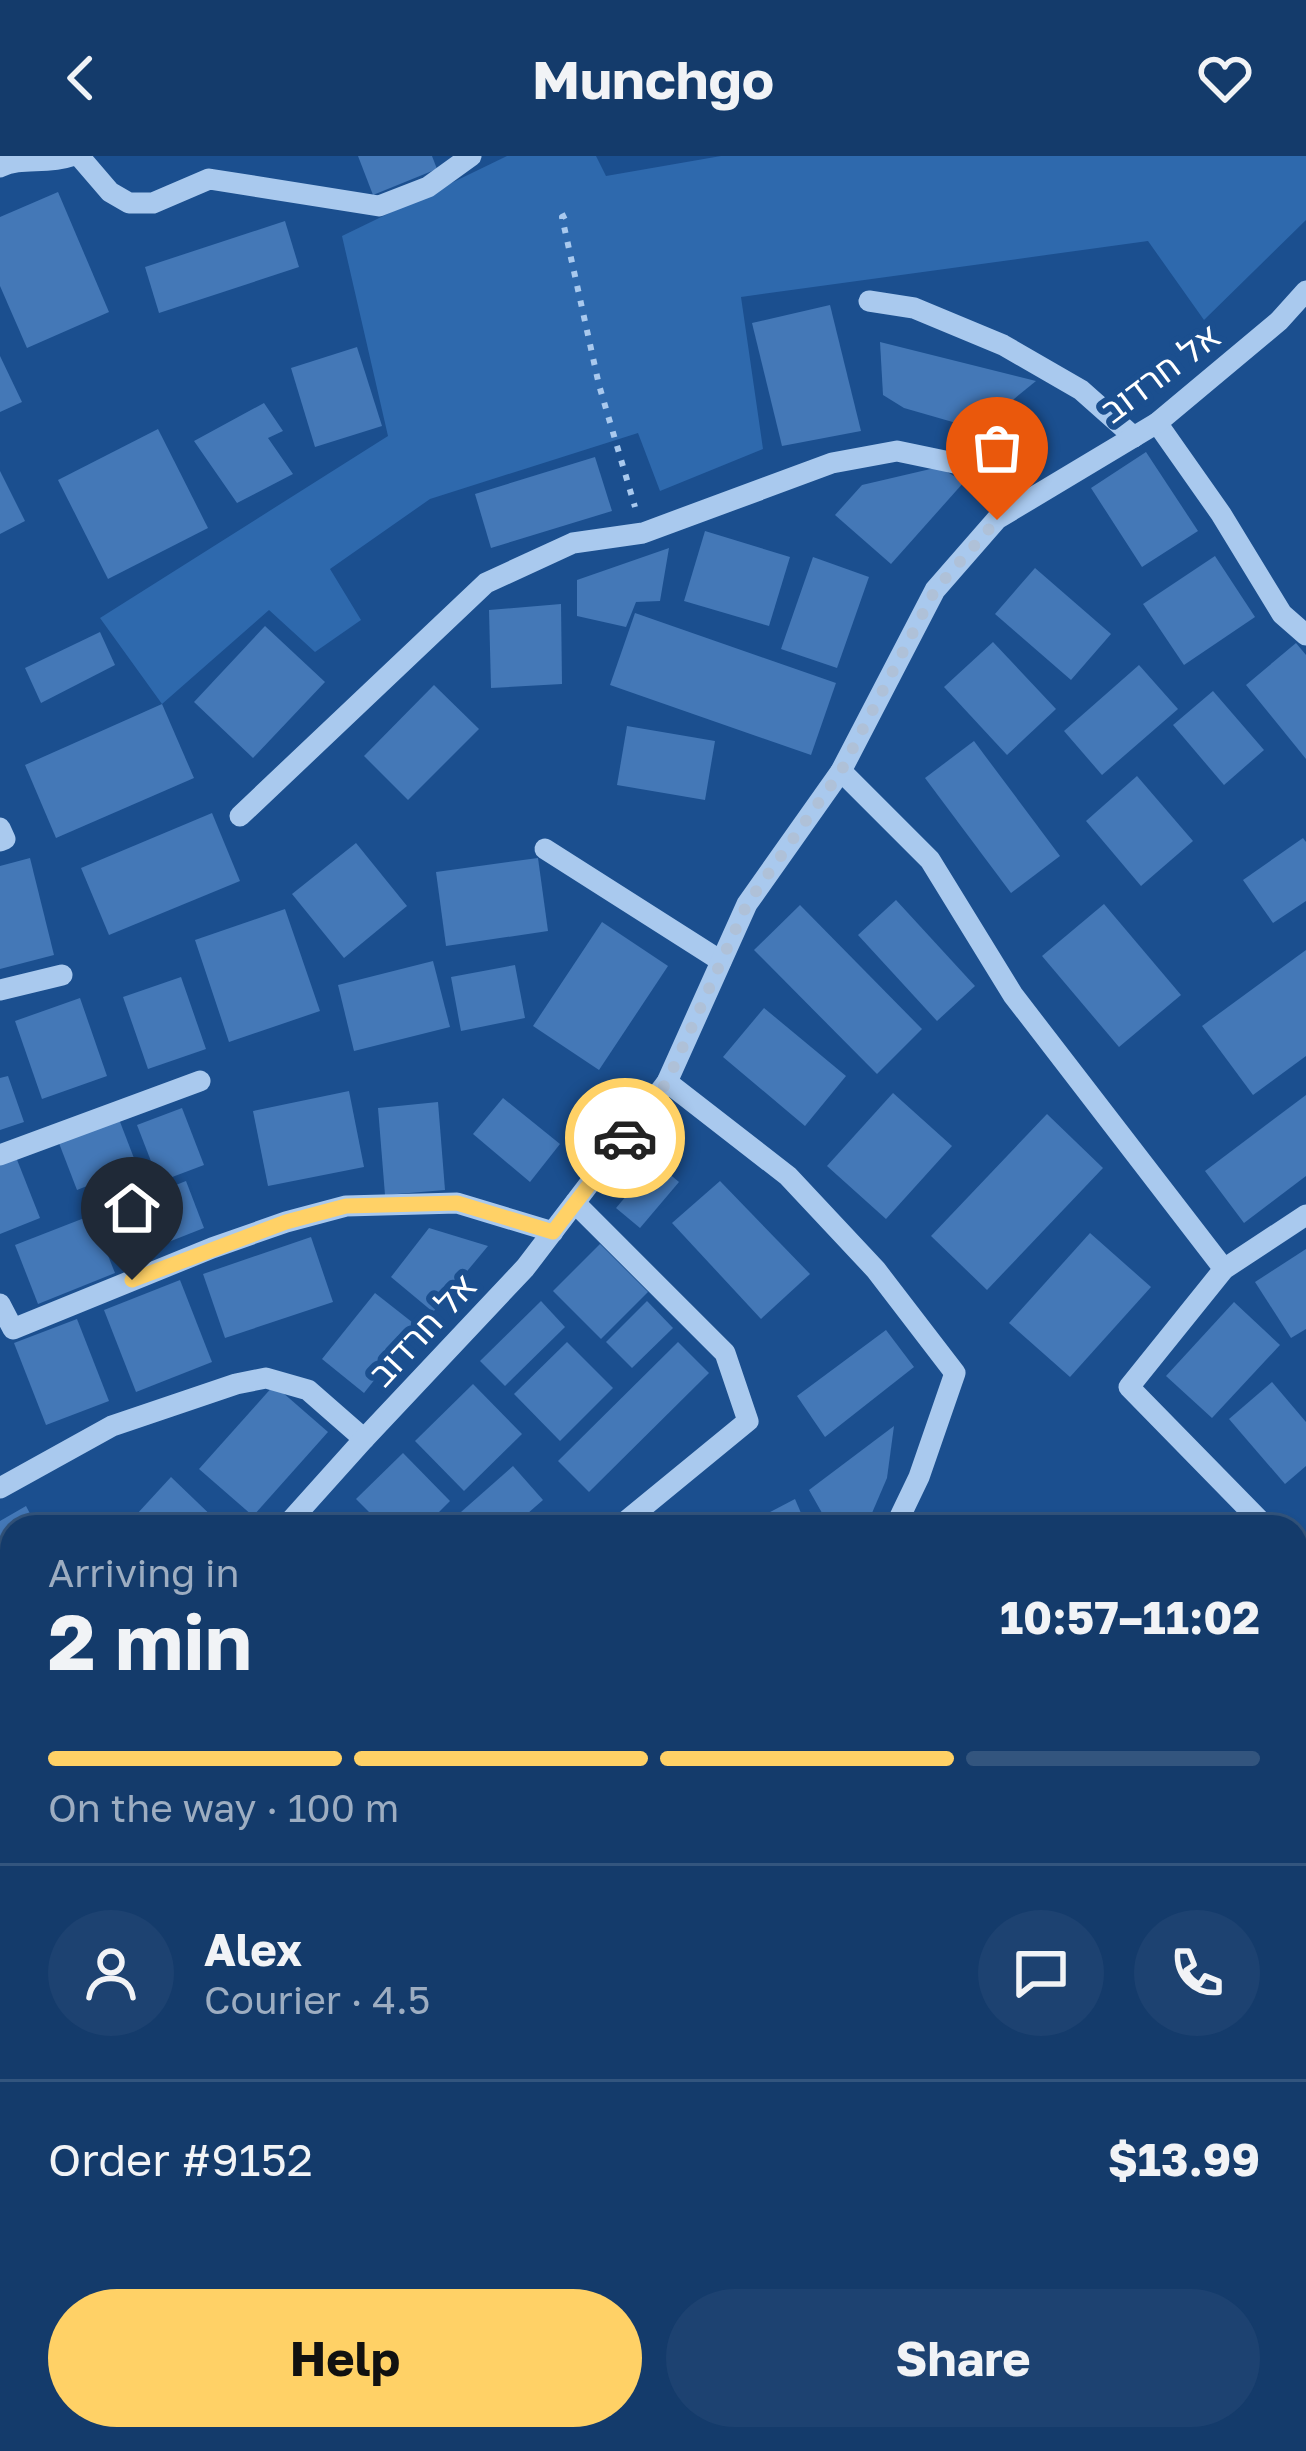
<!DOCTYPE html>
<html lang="en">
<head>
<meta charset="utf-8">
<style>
	:root { --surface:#143b6b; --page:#1d4271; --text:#f1f3f6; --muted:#9dadc1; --line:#33557e; --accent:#ffd166 }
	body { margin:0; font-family:"Golos Text",Heebo,sans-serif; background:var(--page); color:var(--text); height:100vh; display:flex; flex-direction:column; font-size:45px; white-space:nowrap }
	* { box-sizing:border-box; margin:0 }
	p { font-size:39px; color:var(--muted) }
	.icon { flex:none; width:66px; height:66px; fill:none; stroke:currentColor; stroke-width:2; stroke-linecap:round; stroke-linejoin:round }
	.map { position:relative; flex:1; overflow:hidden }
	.drawer { position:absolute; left:0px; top:1359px; width:1308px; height:936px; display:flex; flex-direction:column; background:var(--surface); border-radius:36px 36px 0 0; box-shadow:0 3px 9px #0004,0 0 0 3px var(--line) }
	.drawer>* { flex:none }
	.pin { position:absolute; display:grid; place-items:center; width:102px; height:102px; color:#fff; margin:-123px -51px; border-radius:50% 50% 50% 0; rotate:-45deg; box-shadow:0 0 12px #0007 }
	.pin .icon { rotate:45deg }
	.courier { position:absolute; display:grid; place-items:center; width:120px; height:120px; margin:-60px; border:9px solid #ffd166; border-radius:50%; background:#fff; color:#222; box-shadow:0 3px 15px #0007 }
	.summary em { font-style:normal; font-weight:700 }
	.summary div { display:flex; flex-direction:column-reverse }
	.summary { display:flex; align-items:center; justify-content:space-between; height:204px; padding:0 48px }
	h1 { font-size:78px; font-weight:700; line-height:90px }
	.bar { display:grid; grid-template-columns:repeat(4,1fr); gap:18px 12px; align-content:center; height:144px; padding:0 48px }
	.bar i { height:15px; border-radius:9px; background:var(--line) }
	.bar .current { background:var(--accent) }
	.bar p { grid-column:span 4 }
	.line { display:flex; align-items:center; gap:30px; padding:0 48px; border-top:3px solid var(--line) }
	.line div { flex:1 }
	.round { display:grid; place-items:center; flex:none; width:126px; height:126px; border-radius:63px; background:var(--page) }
	.primary-button { display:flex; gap:24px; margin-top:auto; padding:24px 48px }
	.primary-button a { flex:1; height:138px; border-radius:72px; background:var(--accent); color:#111; font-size:48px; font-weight:700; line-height:138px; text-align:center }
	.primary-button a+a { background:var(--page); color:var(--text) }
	header { display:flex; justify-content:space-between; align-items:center; height:156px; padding:0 48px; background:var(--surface); font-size:54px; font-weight:700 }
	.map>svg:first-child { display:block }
	.green { fill:#2e69ad }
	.building { fill:#4478b7 }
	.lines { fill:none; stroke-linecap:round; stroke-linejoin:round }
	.path { stroke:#a9c9ee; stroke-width:6; stroke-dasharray:6 9; stroke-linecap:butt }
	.minor { stroke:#a9c9ee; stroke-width:21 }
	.done { stroke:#afc1d8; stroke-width:12; stroke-dasharray:0 21.6 }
	.route { stroke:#ffd166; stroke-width:15 }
	.labels { text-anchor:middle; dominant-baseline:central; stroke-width:12; stroke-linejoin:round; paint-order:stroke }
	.street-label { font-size:36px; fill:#fff; stroke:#1b4f8f }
</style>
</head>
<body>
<header><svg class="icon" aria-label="back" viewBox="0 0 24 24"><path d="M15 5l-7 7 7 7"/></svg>Munchgo<svg class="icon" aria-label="heart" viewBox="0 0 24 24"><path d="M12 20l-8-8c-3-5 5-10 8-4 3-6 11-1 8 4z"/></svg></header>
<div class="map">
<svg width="1306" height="2295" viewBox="0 0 1306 2295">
	<rect width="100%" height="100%" fill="#1b4f8f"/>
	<path class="green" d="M507 0H596L606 20 721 0H1306V64L1204 164 1148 85 741 141 763 293 660 335 638 277 430 343 330 413 361 464 315 496 269 454 162 548 100 462 388 280 342 80Z"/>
	<g class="building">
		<path d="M358 0H432L437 13 373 39Z"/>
		<path d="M58 36 109 156 27 192 0 130V61Z"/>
		<path d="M285 65 299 111 159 157 145 111Z"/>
		<path d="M830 149 861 275 782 290 752 167Z"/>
		<path d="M880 186 1036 225 977 273 904 252 883 239Z"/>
		<path d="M357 191 382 270 315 291 291 212Z"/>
		<path d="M0 200 22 246 0 256Z"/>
		<path d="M264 247 283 275 268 282 293 318 237 347 194 285Z"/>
		<path d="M158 273 208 372 108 423 58 324Z"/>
		<path d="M1146 296 1198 375 1142 411 1091 332Z"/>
		<path d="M595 301 612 355 491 392 475 338Z"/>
		<path d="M939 311 964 326 891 408 835 359 862 329Z"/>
		<path d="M0 315 25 365 0 378Z"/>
		<path d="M705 375 790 401 769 470 684 445Z"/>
		<path d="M669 392 660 445 636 446 626 471 577 460V424Z"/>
		<path d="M1215 400 1255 461 1184 509 1143 448Z"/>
		<path d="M813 401 869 421 837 512 781 493Z"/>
		<path d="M1035 412 1111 478 1071 524 995 458Z"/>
		<path d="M561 448 562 528 491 532 489 454Z"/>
		<path d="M635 457 836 527 811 599 610 529Z"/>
		<path d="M265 470 325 526 253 602 194 546Z"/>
		<path d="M100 476 115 509 41 547 25 512Z"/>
		<path d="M993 486 1056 553 1007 599 944 531Z"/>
		<path d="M1296 487 1306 499V603L1246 529Z"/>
		<path d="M1139 509 1178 553 1102 619 1064 575Z"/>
		<path d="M434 529 479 573 408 644 364 600Z"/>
		<path d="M1213 535 1264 594 1224 629 1173 569Z"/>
		<path d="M162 548 194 622 56 682 25 609Z"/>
		<path d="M627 570 715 585 705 644 617 629Z"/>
		<path d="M974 585 1060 700 1011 737 925 622Z"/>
		<path d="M1137 620 1193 685 1141 730 1086 665Z"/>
		<path d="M212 657 240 725 109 779 81 712Z"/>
		<path d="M1303 682 1306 686V745L1273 767 1243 724Z"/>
		<path d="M356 687 407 750 344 802 292 738Z"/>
		<path d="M30 702 54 799 0 813V710Z"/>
		<path d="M538 702 548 775 446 790 436 716Z"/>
		<path d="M896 744 975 830 937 865 858 779Z"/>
		<path d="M1104 748 1181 839 1119 891 1042 800Z"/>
		<path d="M800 749 922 873 877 918 754 794Z"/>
		<path d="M285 753 320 855 229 886 195 784Z"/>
		<path d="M602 766 668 810 599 914 533 870Z"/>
		<path d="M1306 794V900L1253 939 1202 870Z"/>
		<path d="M433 805 450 871 354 895 338 829Z"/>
		<path d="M515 809 525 862 461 875 451 821Z"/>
		<path d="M181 821 206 893 148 913 123 841Z"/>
		<path d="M80 842 107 920 42 943 15 865Z"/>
		<path d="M764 852 846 920 805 970 723 901Z"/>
		<path d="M8 920 24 966 0 974V922Z"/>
		<path d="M349 935 364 1011 268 1030 253 955Z"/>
		<path d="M893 937 952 990 886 1063 827 1010Z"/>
		<path d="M1306 939V1020L1244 1067 1205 1015Z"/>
		<path d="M503 942 560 988 530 1026 473 978Z"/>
		<path d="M438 946 445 1034 385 1039 378 952Z"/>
		<path d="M182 952 204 1009 159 1026 137 969Z"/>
		<path d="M117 958 137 1010 77 1034 57 982Z"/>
		<path d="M1047 958 1103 1012 987 1134 931 1080Z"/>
		<path d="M12 991 40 1062 0 1078V996Z"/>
		<path d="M655 1006 679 1026 640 1072 616 1052Z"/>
		<path d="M186 1025 204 1072 138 1098 120 1051Z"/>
		<path d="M720 1025 810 1118 761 1163 672 1067Z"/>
		<path d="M92 1059 115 1117 38 1148 15 1089Z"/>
		<path d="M429 1072 488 1090 433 1156 391 1121Z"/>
		<path d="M1090 1077 1151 1131 1070 1221 1009 1167Z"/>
		<path d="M311 1081 333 1146 225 1182 203 1118Z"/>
		<path d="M600 1088 648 1136 601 1183 553 1135Z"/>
		<path d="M1306 1093V1173L1291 1182 1255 1126Z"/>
		<path d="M180 1124 212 1206 136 1236 104 1154Z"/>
		<path d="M375 1137 417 1170 364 1237 322 1203Z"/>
		<path d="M541 1145 565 1171 505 1230 480 1205Z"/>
		<path d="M647 1145 673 1172 632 1212 606 1186Z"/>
		<path d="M1234 1146 1280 1189 1212 1262 1166 1220Z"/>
		<path d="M77 1163 109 1245 46 1269 14 1187Z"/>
		<path d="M886 1174 914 1211 825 1281 797 1240Z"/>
		<path d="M567 1186 613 1232 560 1285 514 1238Z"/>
		<path d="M678 1186 709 1217 589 1336 558 1305Z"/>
		<path d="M1272 1226 1306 1266V1310L1285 1328 1229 1263Z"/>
		<path d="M473 1228 522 1278 464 1335 415 1285Z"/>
		<path d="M274 1229 328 1276 253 1360 199 1313Z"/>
		<path d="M894 1270 887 1322 866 1371H830L809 1334Z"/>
		<path d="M403 1297 450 1345 424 1371H384L356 1343Z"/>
		<path d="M513 1310 543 1344 512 1371H444Z"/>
		<path d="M171 1321 221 1369 219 1371H125Z"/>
		<path d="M795 1343 807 1371H751L749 1367Z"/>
		<path d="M26 1350 37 1371H12V1453L0 1460V1365Z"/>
		<path d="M1306 1382V1466L1296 1457V1393Z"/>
		<path d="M0 1591 12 1599V1664L0 1656Z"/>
		<path d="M12 1916V1987L6 1993 0 1987V1928Z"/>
		<path d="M1306 1988V2087L1296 2097V1998Z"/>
		<path d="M0 2029 12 2057V2138L0 2143Z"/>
		<path d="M12 2159V2243L4 2247 0 2236V2164Z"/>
		<path d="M12 2276V2283H73L83 2295H0V2286Z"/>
		<path d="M278 2283H369L377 2293 261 2295Z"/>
		<path d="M421 2283H438L479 2295H418Z"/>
		<path d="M767 2283H860L853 2295H761Z"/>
		<path d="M908 2283H965L984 2295H900Z"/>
		<path d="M1157 2283H1247L1233 2295H1168Z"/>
	</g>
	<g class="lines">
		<path class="path" d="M566 59 562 61 599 229 635 351"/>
		<g class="minor">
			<path d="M79 0 110 36 129 47H153L209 23 379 50 428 31 471 0"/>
			<path d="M0 11C21 0 45 9 71 0"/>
			<path d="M869 145 914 152 1003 189 1081 234 1134 281"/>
			<path d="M1157 267 1221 358 1282 458 1306 479"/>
			<path d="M841 615 930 704 1013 839 1224 1113"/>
			<path d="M240 660 486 427 573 387 643 377 832 307 897 295 988 314 1024 346"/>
			<path d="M0 672 5 683 0 685"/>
			<path d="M545 693 721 805"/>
			<path d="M0 834 62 819"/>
			<path d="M667 926 788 1020 876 1114 955 1217 919 1321 895 1371"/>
			<path d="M0 999 200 925"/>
			<path d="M575 1047 725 1197 748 1265 626 1365"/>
			<path d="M0 1148 13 1173 212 1092 286 1066 346 1050 457 1047 553 1076"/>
			<path d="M0 1332 112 1270 236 1228 266 1222 308 1234 364 1283"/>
			<path d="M285 1371 364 1283 525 1112 667 926 747 748 841 615 935 434 997 363 1157 267 1279 165 1306 135"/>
			<path d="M1266 1371 1129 1231 1224 1113 1306 1059"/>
			<path d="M1296 1478 1306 1472"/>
			<path d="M0 1553 12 1560"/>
			<path d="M0 1789 12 1769"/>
			<path d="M1296 2220 1306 2229"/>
			<path d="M533 2283 534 2295"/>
		</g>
	</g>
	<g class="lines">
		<path class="done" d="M625 982 667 926 747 748 841 615 935 434 997 364"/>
		<path class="route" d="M132 1124 286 1066 346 1050 457 1047 553 1076 625 982"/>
	</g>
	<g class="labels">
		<g class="street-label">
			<text transform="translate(1160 216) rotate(-37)">אל חרדוב</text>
			<text transform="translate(422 1173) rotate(-47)">אל חרדוב</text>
		</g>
	</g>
</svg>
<div class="pin" style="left:997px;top:364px;background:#ea580c"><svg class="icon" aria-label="bag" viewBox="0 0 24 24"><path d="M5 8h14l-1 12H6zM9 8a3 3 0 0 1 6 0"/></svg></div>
<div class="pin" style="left:132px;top:1124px;background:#1f2937"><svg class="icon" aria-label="home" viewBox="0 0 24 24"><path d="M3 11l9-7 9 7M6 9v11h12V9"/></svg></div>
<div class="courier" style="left:625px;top:982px"><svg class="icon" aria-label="car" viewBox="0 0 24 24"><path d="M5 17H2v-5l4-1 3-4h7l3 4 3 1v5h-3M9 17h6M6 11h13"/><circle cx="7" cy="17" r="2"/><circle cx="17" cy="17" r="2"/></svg></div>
<section class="drawer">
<div class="summary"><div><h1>2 min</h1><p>Arriving in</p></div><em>10:57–11:02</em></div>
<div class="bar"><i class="current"></i><i class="current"></i><i class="current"></i><i></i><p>On the way · 100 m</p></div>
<div class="line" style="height:216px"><a class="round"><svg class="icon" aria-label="person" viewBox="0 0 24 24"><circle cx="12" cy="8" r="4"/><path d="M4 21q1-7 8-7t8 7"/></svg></a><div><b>Alex</b><p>Courier · 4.5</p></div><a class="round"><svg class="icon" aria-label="chat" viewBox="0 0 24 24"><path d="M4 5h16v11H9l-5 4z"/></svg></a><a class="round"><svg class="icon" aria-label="phone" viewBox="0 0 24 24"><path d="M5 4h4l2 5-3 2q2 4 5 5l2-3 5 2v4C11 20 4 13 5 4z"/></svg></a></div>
<div class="line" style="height:156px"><div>Order #9152</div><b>$13.99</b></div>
<div class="primary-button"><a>Help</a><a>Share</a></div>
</section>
</div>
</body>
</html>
